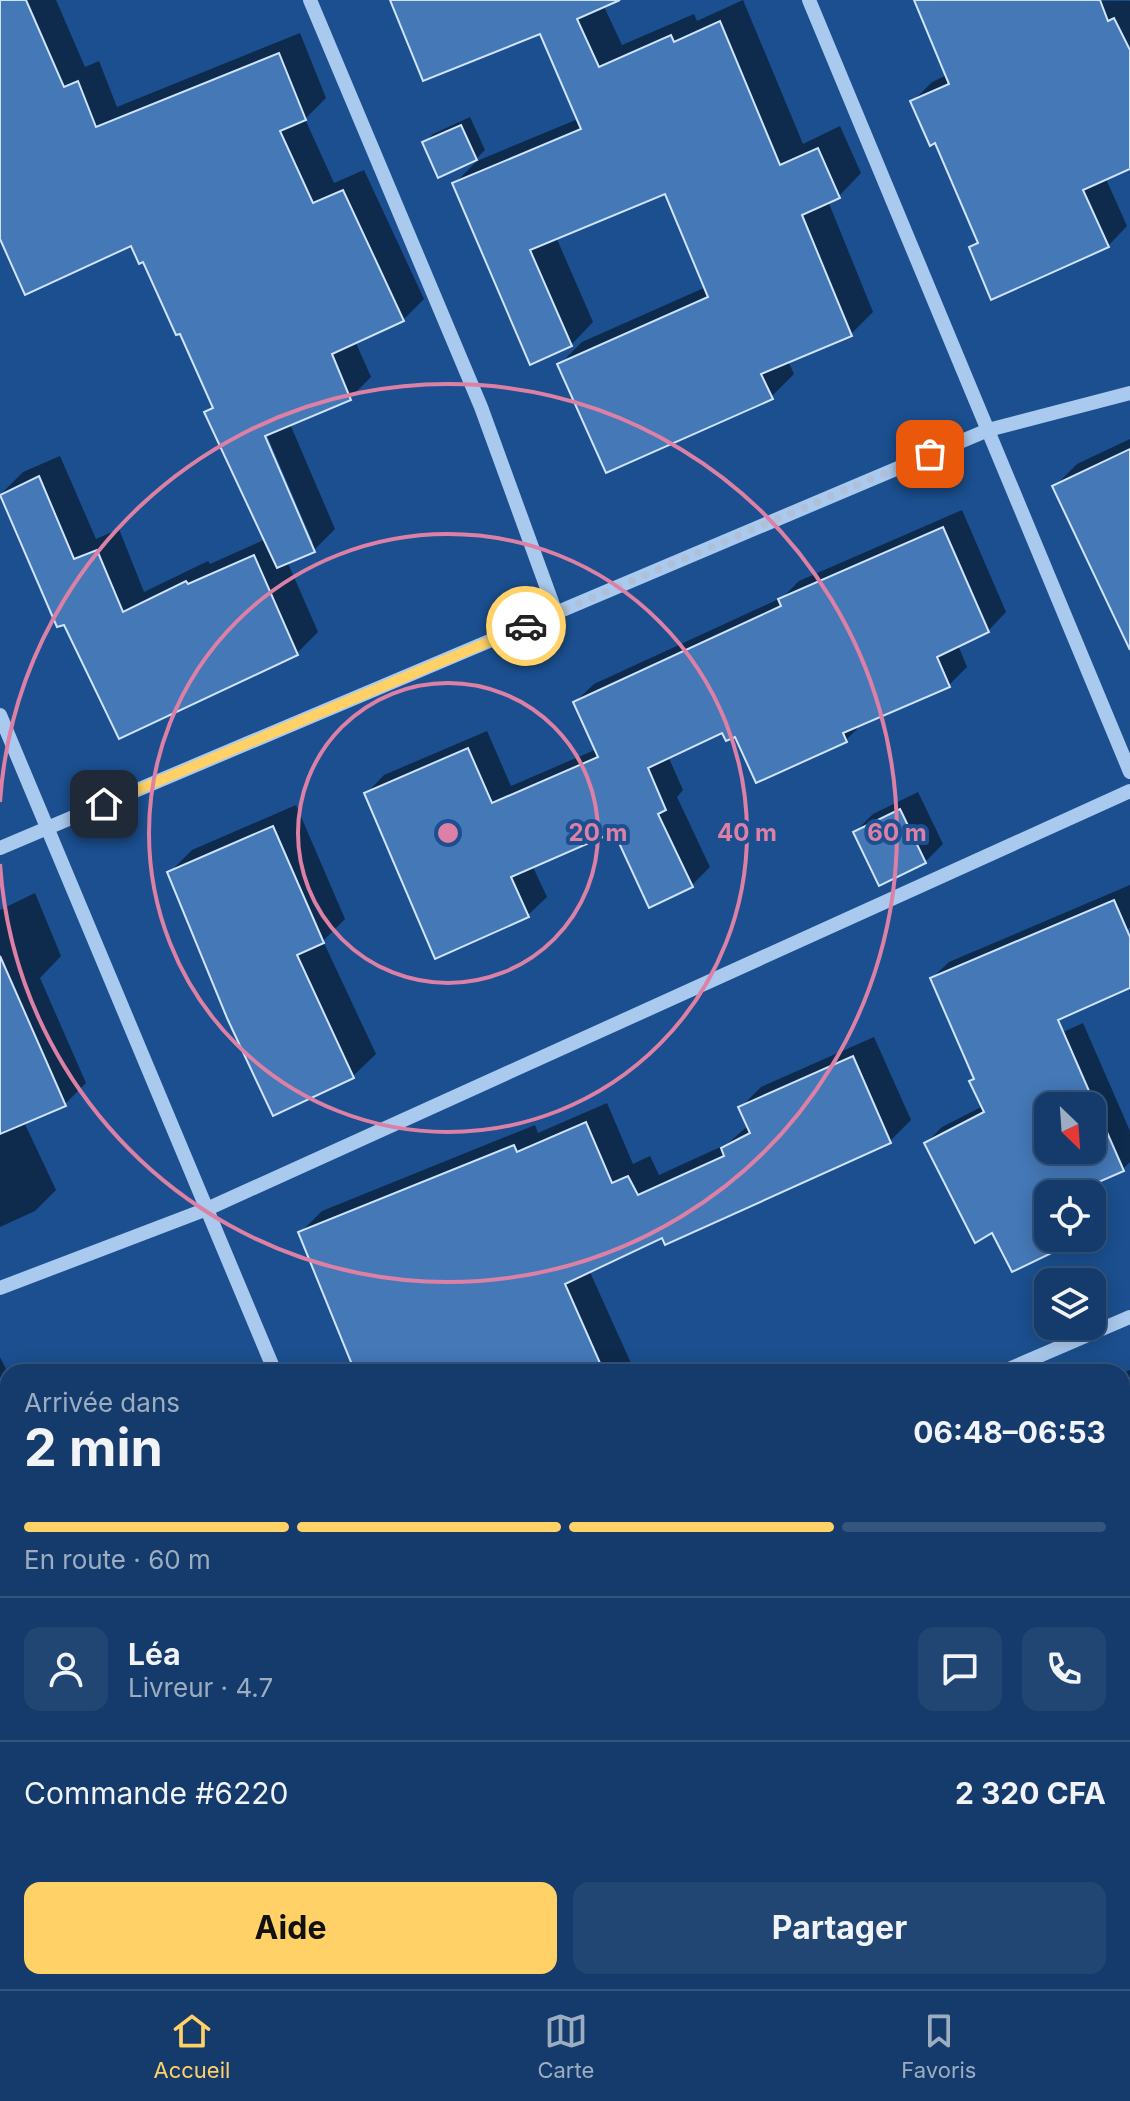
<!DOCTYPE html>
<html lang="fr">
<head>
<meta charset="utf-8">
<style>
	:root { --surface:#143b6b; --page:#214673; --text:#f1f3f6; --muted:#9dadc1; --line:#33557e; --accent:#ffd166 }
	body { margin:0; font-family:Inter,sans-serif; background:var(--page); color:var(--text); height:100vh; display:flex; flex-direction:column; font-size:30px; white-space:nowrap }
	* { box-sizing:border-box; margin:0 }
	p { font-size:26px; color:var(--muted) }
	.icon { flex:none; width:44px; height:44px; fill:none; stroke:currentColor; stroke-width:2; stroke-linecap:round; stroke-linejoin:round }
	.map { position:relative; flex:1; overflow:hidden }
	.panel { position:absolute; left:0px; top:1364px; width:1130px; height:626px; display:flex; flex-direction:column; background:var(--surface); border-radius:24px 24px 0 0; box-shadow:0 4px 20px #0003,0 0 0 2px var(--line) }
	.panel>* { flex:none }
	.needle { width:52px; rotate:155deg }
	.tools { position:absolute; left:1034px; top:1092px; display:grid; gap:16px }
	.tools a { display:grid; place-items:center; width:72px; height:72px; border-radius:16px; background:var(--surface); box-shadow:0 4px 20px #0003,0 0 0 2px var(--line); font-size:40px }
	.pin { position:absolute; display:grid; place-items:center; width:68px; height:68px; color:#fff; margin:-34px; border-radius:16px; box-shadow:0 4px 12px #0006 }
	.courier { position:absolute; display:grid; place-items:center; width:80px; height:80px; margin:-40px; border:6px solid #ffd166; border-radius:50%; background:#fff; color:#222; box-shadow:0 2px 10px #0007 }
	.overview em { font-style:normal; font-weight:700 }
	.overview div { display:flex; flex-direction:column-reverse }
	.overview { display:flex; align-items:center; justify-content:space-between; height:136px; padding:0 24px }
	h1 { font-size:52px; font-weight:700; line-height:60px }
	.bar { display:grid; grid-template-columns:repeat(4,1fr); gap:12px 8px; align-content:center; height:96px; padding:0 24px }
	.bar i { height:10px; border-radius:6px; background:var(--line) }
	.bar .selected { background:var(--accent) }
	.bar p { grid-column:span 4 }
	.line { display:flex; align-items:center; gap:20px; padding:0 24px; border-top:2px solid var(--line) }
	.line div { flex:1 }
	.round { display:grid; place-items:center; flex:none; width:84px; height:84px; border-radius:16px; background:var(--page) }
	.button { display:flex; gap:16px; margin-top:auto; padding:16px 24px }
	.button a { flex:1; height:92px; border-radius:16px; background:var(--accent); color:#111; font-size:32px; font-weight:700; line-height:92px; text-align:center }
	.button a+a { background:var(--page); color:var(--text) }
	.dock { display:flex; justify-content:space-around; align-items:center; height:112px; border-top:2px solid var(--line); background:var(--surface); font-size:22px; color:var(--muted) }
	.dock a { display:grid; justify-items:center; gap:4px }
	.dock .selected { color:var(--accent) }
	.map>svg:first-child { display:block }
	.shadow { fill:#0007; fill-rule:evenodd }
	.building { fill:#4478b7; stroke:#cfe3fa; stroke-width:2; fill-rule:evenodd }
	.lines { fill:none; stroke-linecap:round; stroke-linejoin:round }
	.minor { stroke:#a9c9ee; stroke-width:14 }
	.done { stroke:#afc1d8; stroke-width:8; stroke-dasharray:0 14.4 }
	.route { stroke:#ffd166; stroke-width:10 }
	.ring { fill:none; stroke:#dd80a5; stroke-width:4 }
	.centre { fill:#dd80a5; stroke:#1b4f8f; stroke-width:4 }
	.ring-label { font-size:24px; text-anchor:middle; font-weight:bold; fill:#dd80a5; stroke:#1b4f8f; stroke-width:8; stroke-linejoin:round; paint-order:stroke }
</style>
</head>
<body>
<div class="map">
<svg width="1130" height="1989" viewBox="0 0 1130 1989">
	<rect width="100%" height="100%" fill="#1b4f8f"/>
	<g class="shadow">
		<path d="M0 0H56L85 67 99 61 117 107 300 33 326 98 305 119 334 183 364 170 424 299 403 320 355 341 371 377 350 398 290 424 335 529 314 550 287 561 318 632 297 653 65 622 58 625 1 494 23 472 60 456 96 539 119 529 144 592 208 561 210 564 266 539 207 412 214 405 181 331 144 260 132 243 0 234ZM263 426 313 543H309L260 428Z"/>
		<path d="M392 0H601L622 45 694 14 697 21 743 0 803 144 840 126 861 173 839 196 828 201 873 312 850 335 788 361 794 374 771 397 559 365 582 342 706 287 667 191 556 237 593 322 571 345 454 184 477 161 578 119 541 32Z"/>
		<path d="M923 0 1130 1V167L1106 179 1127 226 1108 246 971 248 979 240 936 141 913 101 932 82 947 75Z"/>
		<path d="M470 117 485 150 476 159 424 143 433 134Z"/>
		<path d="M1130 439V615L1055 486 1077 464Z"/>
		<path d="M962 510 1006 612 988 631 958 645 967 667 949 685 865 721 846 740 723 730 668 756 683 790 677 797 710 867 692 885 614 829 532 865 547 897 528 915 366 794 384 775 487 731 511 786 597 749 575 702 594 684 783 597 799 581Z"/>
		<path d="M918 792 943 844 925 862 855 832 873 814Z"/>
		<path d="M296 805 345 919 323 941 376 1054 353 1076 170 872 192 850Z"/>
		<path d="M1130 885V928L1010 987 1037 1044 1083 1023 1130 1131V1162L1123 1169 1066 1194H1048V1238H1072L1065 1245 993 1231 926 1143 942 1127 983 1106 976 1078 932 978 949 962ZM1048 1106H1092V1150H1048Z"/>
		<path d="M35 893 61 956 40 978 86 1083 65 1104 24 1122 56 1190 35 1211 0 1227V910Z"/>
		<path d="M874 1037 911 1120 890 1141 589 1270 635 1372H358L301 1232 322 1211 535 1125 538 1133 607 1103 633 1164 650 1156 659 1175 727 1144 749 1125 740 1108 761 1087Z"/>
		<path d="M0 1357 8 1373V1405L1 1412 8 1427V1714L0 1718Z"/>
		<path d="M1130 1370V1441L1122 1445V1373Z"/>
		<path d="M1122 1851 1130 1868V1970L1122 1973Z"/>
		<path d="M8 1884V1907L1 1891Z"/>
		<path d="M94 1982H232L235 1989H98Z"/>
		<path d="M445 1982H478L481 1989H428Z"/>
		<path d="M744 1982H977L980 1989H737Z"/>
		<path d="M1052 1982H1100L1084 1989H1055Z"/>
	</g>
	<g class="building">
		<path d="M0 0H26L64 87 78 81 96 127 279 53 306 120 280 131 313 203 343 190 404 321 332 354 351 400 265 436 315 552 277 568 204 412 213 408 180 334 176 335 143 262 139 264 131 246 25 295 0 239Z"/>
		<path d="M390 0H620L577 19 599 67 671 35 674 42 720 21 780 165 818 148 840 198 802 215 852 336 761 374 773 399 606 473 557 364 708 297 665 194 530 250 572 346 530 365 452 183 581 129 540 34 423 81Z"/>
		<path d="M914 0H1100L1108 21 1114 18 1130 50V169L1083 190 1109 247 991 300 969 247 978 243 935 143 930 146 910 101 949 84Z"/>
		<path d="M461 125 477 160 438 178 422 142Z"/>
		<path d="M1130 449V650L1052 486Z"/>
		<path d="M39 476 74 559 97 550 123 612 186 581 188 584 254 555 298 655 119 739 64 625 57 627 0 495Z"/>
		<path d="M943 527 989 632 937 657 950 687 843 733 847 742 756 783 735 737 726 741 722 733 648 768 666 810 658 814 693 887 649 908 614 832 511 877 529 917 435 959 364 793 468 748 492 803 598 757 573 702 781 606 778 599Z"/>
		<path d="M900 809 926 863 879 886 853 832Z"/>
		<path d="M273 826 324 943 297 955 354 1078 273 1116 227 1018 167 872Z"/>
		<path d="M1114 900 1130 937V988L1058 1020 1124 1171 1071 1194H1048V1238H1062L1066 1246 1012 1272 992 1233 975 1243 924 1143 984 1112 969 1081 974 1079 930 978ZM1048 1106H1092V1150H1048Z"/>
		<path d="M0 956 66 1106 0 1134Z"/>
		<path d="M853 1056 891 1143 665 1245 662 1238 565 1284 604 1372H355L298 1232 514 1145 517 1152 586 1122 612 1183 628 1176 638 1195 724 1156 721 1148 750 1133 738 1107Z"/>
	</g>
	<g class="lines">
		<g class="minor">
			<path d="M310 0 481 407 556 613"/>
			<path d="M809 0 1130 772"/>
			<path d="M0 715 275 1372"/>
			<path d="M0 848 988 430 1130 393"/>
			<path d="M0 1288 207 1209 1130 791"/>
			<path d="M1002 1372 1130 1317"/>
			<path d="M1122 1762 1130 1759"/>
			<path d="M531 1982 533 1989"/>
			<path d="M604 1989 620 1982"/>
		</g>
	</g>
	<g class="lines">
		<path class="done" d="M526 626 930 454"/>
		<path class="route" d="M104 804 526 626"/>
	</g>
	<g class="ring">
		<circle cx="448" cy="833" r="150"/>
		<circle cx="448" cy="833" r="299"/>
		<path d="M0 802A449 449 0 1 1 0 864"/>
	</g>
	<circle cx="448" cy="833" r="12" class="centre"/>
	<g class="ring-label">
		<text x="598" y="841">20 m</text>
		<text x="747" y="841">40 m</text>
		<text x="897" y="841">60 m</text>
	</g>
</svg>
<div class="tools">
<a><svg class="needle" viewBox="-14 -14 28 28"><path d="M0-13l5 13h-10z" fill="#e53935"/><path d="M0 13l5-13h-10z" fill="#9dadc1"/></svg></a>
<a><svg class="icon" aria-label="locate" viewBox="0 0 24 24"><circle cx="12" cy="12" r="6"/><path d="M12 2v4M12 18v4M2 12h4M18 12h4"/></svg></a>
<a><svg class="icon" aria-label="layers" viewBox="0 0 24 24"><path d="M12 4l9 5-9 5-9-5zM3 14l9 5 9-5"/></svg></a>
</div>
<div class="pin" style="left:930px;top:454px;background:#ea580c"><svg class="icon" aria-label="bag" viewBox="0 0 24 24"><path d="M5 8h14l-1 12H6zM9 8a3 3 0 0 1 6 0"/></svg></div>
<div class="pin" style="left:104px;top:804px;background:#1f2937"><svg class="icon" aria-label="home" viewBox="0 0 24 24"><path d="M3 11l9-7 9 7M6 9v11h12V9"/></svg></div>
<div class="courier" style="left:526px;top:626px"><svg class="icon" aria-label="car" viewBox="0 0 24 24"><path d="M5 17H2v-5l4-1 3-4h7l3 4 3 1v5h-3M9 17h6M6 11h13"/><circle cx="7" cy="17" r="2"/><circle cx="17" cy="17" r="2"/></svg></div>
<section class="panel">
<div class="overview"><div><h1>2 min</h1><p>Arrivée dans</p></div><em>06:48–06:53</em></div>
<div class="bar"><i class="selected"></i><i class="selected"></i><i class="selected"></i><i></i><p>En route · 60 m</p></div>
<div class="line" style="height:144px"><a class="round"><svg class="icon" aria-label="person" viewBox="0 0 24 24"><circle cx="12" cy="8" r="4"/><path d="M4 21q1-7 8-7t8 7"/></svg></a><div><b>Léa</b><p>Livreur · 4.7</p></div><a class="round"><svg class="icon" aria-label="chat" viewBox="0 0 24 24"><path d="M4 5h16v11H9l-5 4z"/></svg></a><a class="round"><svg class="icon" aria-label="phone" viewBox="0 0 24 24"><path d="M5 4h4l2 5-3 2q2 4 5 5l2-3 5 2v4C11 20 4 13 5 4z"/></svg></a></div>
<div class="line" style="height:104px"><div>Commande #6220</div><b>2 320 CFA</b></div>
<div class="button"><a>Aide</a><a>Partager</a></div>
</section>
</div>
<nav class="dock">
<a class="selected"><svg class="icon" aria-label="home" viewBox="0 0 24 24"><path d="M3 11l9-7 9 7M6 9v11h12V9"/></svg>Accueil</a>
<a><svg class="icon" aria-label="map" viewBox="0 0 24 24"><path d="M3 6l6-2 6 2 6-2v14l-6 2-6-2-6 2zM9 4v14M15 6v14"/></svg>Carte</a>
<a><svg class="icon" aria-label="saved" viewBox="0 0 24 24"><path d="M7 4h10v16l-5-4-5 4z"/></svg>Favoris</a>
</nav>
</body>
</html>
